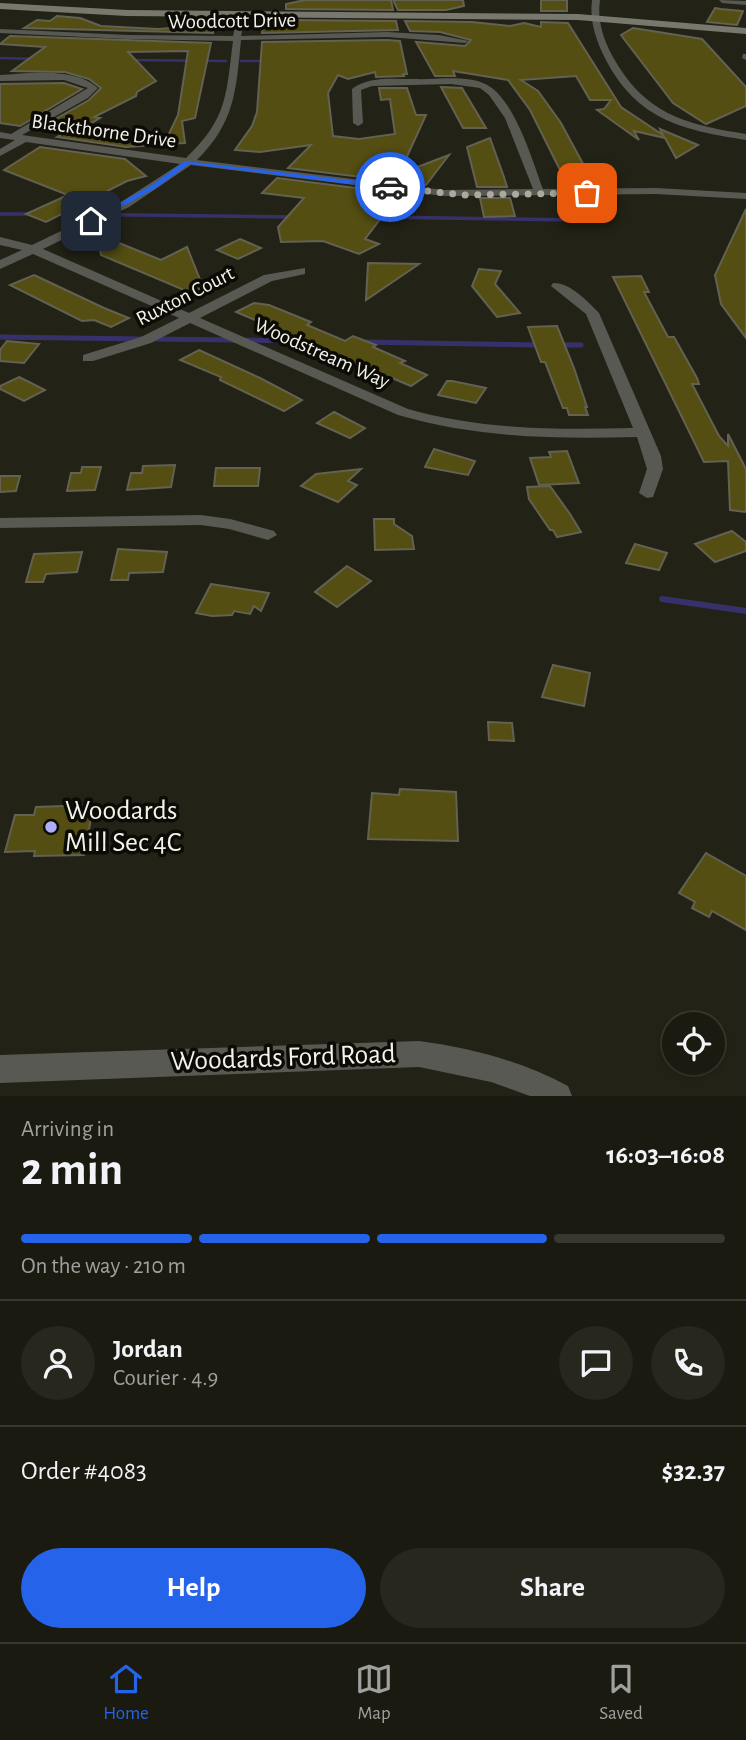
<!DOCTYPE html>
<html lang="en">
<head>
<meta charset="utf-8">
<style>
	:root { --surface:#1a1a10; --page:#27271e; --text:#f1f3f6; --muted:#9fa19f; --line:#383830; --accent:#2563eb }
	body { margin:0; font-family:"Alegreya Sans",sans-serif; background:var(--page); color:var(--text); height:100vh; display:flex; flex-direction:column; font-size:26px; white-space:nowrap }
	* { box-sizing:border-box; margin:0 }
	p { font-size:23px; color:var(--muted) }
	.icon { flex:none; width:38px; height:38px; fill:none; stroke:currentColor; stroke-width:2; stroke-linecap:round; stroke-linejoin:round }
	.map { position:relative; height:1096px; overflow:hidden }
	.sheet { display:flex; flex-direction:column; background:var(--surface); flex:1 }
	.sheet>* { flex:none }
	.fabs { position:absolute; left:662px; top:1012px; display:grid; gap:14px }
	.fabs a { display:grid; place-items:center; width:63px; height:63px; border-radius:50%; background:var(--surface); box-shadow:0 2px 5px #0004,0 0 0 2px var(--line); font-size:35px }
	.pin { position:absolute; display:grid; place-items:center; width:60px; height:60px; color:#fff; margin:-30px; border-radius:14px; box-shadow:0 4px 10px #0006 }
	.courier { position:absolute; display:grid; place-items:center; width:70px; height:70px; margin:-35px; border:5px solid #2563eb; border-radius:50%; background:#fff; color:#222; box-shadow:0 2px 9px #0007 }
	.headline em { font-style:normal; font-weight:700 }
	.headline div { display:flex; flex-direction:column-reverse }
	.headline { display:flex; align-items:center; justify-content:space-between; height:119px; padding:0 21px }
	h1 { font-size:46px; font-weight:700; line-height:52px }
	.bar { display:grid; grid-template-columns:repeat(4,1fr); gap:10px 7px; align-content:center; height:84px; padding:0 21px }
	.bar i { height:9px; border-radius:5px; background:var(--line) }
	.bar .selected { background:var(--accent) }
	.bar p { grid-column:span 4 }
	.line { display:flex; align-items:center; gap:18px; padding:0 21px; border-top:2px solid var(--line) }
	.line div { flex:1 }
	.round { display:grid; place-items:center; flex:none; width:74px; height:74px; border-radius:37px; background:var(--page) }
	.action { display:flex; gap:14px; margin-top:auto; padding:14px 21px }
	.action a { flex:1; height:80px; border-radius:42px; background:var(--accent); color:#fff; font-size:28px; font-weight:700; line-height:80px; text-align:center }
	.action a+a { background:var(--page); color:var(--text) }
	.tab-bar { display:flex; justify-content:space-around; align-items:center; height:98px; border-top:2px solid var(--line); background:var(--surface); font-size:19px; color:var(--muted) }
	.tab-bar a { display:grid; justify-items:center; gap:4px }
	.tab-bar .selected { color:var(--accent) }
	.map>svg:first-child { display:block }
	.lines { fill:none; stroke-linecap:round; stroke-linejoin:round }
	.stream-far3 { stroke:#37316b; stroke-width:2.5 }
	.stream-far2 { stroke:#37316b; stroke-width:3.5 }
	.stream-far1 { stroke:#37316b; stroke-width:5 }
	.stream { stroke:#37316b; stroke-width:6 }
	.building { fill:#544e12; stroke:#626152; stroke-width:2 }
	.street { fill:#595953; fill-rule:evenodd }
	.secondary { fill:#79786e; fill-rule:evenodd }
	.route { fill:#2563eb }
	.done { stroke:#aaaaa0; stroke-width:7; stroke-dasharray:0 12.6 }
	.poi-dot { fill:#b0aefa; stroke:#0c0b06; stroke-width:2.5 }
	.labels { text-anchor:middle; dominant-baseline:central; stroke-width:7; stroke-linejoin:round; paint-order:stroke }
	.far-street-label { font-size:21px; fill:#f3f3ea; stroke:#0c0b06 }
	.near-poi-label { font-size:28px; fill:#f3f3ea; stroke:#0c0b06; text-anchor:start }
	.near-street-label { font-size:28px; fill:#f3f3ea; stroke:#0c0b06 }
</style>
</head>
<body>
<div class="map">
<svg width="746" height="1096" viewBox="0 0 746 1096">
	<rect width="100%" height="100%" fill="#232216"/>
	<g class="lines">
		<g class="stream-far3">
			<path d="M0 58 37 59"/>
			<path d="M128 60 226 61"/>
			<path d="M241 61H268"/>
		</g>
		<g class="stream-far2">
			<path d="M0 214H33"/>
			<path d="M54 214 296 217"/>
			<path d="M376 217 584 220"/>
		</g>
		<g class="stream-far1">
			<path d="M0 337 142 339"/>
			<path d="M152 339 313 341"/>
			<path d="M362 342 541 345"/>
			<path d="M558 345H581"/>
		</g>
		<path class="stream" d="M662 599 746 611"/>
	</g>
	<g class="building">
		<path d="M305 0H391L393 10 286 9V4Z"/>
		<path d="M393 0H463L464 6 446 10H398Z"/>
		<rect x="541" y="0" width="26" height="11"/>
		<path d="M715 8 721 9 743 11 737 25 707 22Z"/>
		<path d="M57 16 80 18 101 26 158 29 210 25V28H213V33L24 28 37 20 50 21Z"/>
		<path d="M284 20 396 21 398 30 262 33 263 27 283 24Z"/>
		<path d="M405 21 472 22 510 26 524 23 541 27V22L568 23 621 107 663 135 660 129 698 145 676 158 665 138 634 131 639 140 597 110 604 109 611 100H590L576 76 521 80 538 91 561 123 595 186H568L530 110 508 80 453 71 455 76H435L416 42 465 46 471 40 440 32 410 31Z"/>
		<path d="M633 28 702 39 746 87V106L706 124 673 103 621 35Z"/>
		<path d="M10 36 211 43 195 118 182 121 185 143 164 144 178 115 188 51 128 52 156 81 137 92 136 96 94 117 100 118 85 127 156 138 155 145 126 147 57 137 64 133 38 129 89 100 101 88 89 79 65 72 12 71 45 47 0 44Z"/>
		<path d="M387 40 400 41 407 74H403L404 76 376 77 375 72 348 79 338 75 328 93 333 136 359 139 395 134 390 99 381 100 379 88H407L416 115H426L399 174 449 155 426 185 288 168 311 145 260 152 235 150 252 126 257 112 262 42Z"/>
		<path d="M64 83 82 89 20 126 0 123V84Z"/>
		<path d="M441 87 462 88 486 128H463Z"/>
		<path d="M490 138 504 177 507 187H477L467 147Z"/>
		<path d="M40 147 125 159 146 176 127 181 46 222 26 214 68 195 4 170Z"/>
		<path d="M277 178 419 196 407 212 388 209 365 239 379 244 359 254 323 241 281 242 278 227 304 198 262 193Z"/>
		<path d="M573 197H601L610 214H581Z"/>
		<path d="M480 198H510L515 216 484 217Z"/>
		<path d="M746 209V338L721 304 715 275Z"/>
		<path d="M97 234 161 260 187 247 203 287 191 293 101 255Z"/>
		<path d="M240 239 261 248 238 259 217 250Z"/>
		<path d="M368 263 419 264 366 300Z"/>
		<path d="M479 269 501 271 495 284 520 313 497 317 472 286Z"/>
		<path d="M34 275 104 308 129 318 111 327 94 320 82 321 10 285Z"/>
		<path d="M641 276 649 292H644L668 337H674L697 378 699 384H692L719 436 728 446V434L746 469V512L730 510 728 461 704 462 613 277Z"/>
		<path d="M254 303 269 305 311 322 307 325 345 341 353 336 376 345 373 347 405 361 400 363 427 375 411 386 236 312Z"/>
		<path d="M557 326 574 368 587 407H585L588 415H569L567 408H563L545 362H541L528 327Z"/>
		<path d="M7 341 39 344 24 363 0 361V350Z"/>
		<path d="M199 350 260 378 302 400 284 411 220 380 221 377 180 360Z"/>
		<path d="M19 377 45 390 24 401 0 389V386Z"/>
		<path d="M447 381H452L486 388 476 403 438 395Z"/>
		<path d="M334 412 365 428 350 438 317 423Z"/>
		<path d="M434 449 475 461 468 475 425 467Z"/>
		<path d="M567 451 579 483 539 485 530 458 551 457 549 452Z"/>
		<path d="M175 465 171 487 127 490 131 473H142L143 466Z"/>
		<path d="M82 467H101L95 490 67 491 71 473H81Z"/>
		<path d="M216 468H260L258 486H214Z"/>
		<path d="M361 469 348 481 357 485 338 502 301 486 316 474Z"/>
		<path d="M0 476H20L16 491 0 492Z"/>
		<path d="M550 486 570 514 581 532 557 537 553 530H550L529 499 527 487Z"/>
		<path d="M374 519H394V524L412 536 414 549 375 550Z"/>
		<path d="M732 531 746 542V551L715 562 695 544Z"/>
		<path d="M635 544 667 553 659 570 626 563Z"/>
		<path d="M118 549 167 552 163 572 129 573 128 580H111Z"/>
		<path d="M82 552 77 572 46 574 43 582H26L34 554Z"/>
		<path d="M347 566 371 581 337 607 315 592Z"/>
		<path d="M211 584 256 591 269 593 261 611 254 606 250 614 234 611 232 615 212 616 196 613Z"/>
		<path d="M553 665 590 673 584 706 542 697Z"/>
		<path d="M488 722 512 723 514 741 489 740Z"/>
		<path d="M400 789 456 792 458 841 368 839 372 793 399 795Z"/>
		<path d="M93 805 88 836 96 842 85 848 84 855 34 856 35 851 5 852 15 815H34L36 807Z"/>
		<path d="M706 853 746 876V930L712 911 709 917 692 908 695 902 679 893Z"/>
	</g>
	<g class="lines">
		<g class="street">
			<path d="M592 0H600C597 20 603 39 613 57 645 114 684 124 746 134V140C684 130 639 121 607 62 597 43 589 22 592 0Z"/>
			<path d="M719 0 746 1V5L722 3Z"/>
			<path d="M242 12 246 14 241 36 387 32 439 35 469 41 465 43 387 37 241 40C236 91 235 122 197 160L444 190 533 189 505 118 489 95 480 88 451 84 372 86 361 90 363 123 358 126 353 123 352 89C368 76 393 79 414 79 436 80 462 75 483 83 514 95 532 160 543 189L656 188 746 193V199L656 194 444 196 191 165 129 207 43 249 189 313 264 275 305 268V274L272 281 200 318 408 409C483 430 557 430 633 428L586 314 551 286 553 283C569 282 588 301 599 313L661 456 663 469 653 497 647 498 639 493 647 469 637 437C555 439 477 438 398 415L190 323 151 343 93 361H83V355L141 337 179 318 33 254 0 269V260L22 250 0 245V237L32 245 121 202 180 164 26 142 0 156V149L15 140 0 138V132L11 134 88 88 64 80 0 81V75C29 73 75 67 98 88L88 98 22 135 186 158C228 118 226 95 233 41L128 39 0 33V29L128 35 233 36 238 14Z"/>
			<path d="M743 54H746V60L742 58Z"/>
			<path d="M201 515 230 519 274 531 277 535 268 540 229 529 201 525 0 528V518Z"/>
			<path d="M419 1041C472 1048 521 1061 568 1086L572 1096H530L491 1082 419 1067 0 1083V1055Z"/>
		</g>
		<path class="secondary" d="M0 3 127 10 578 14 746 28V34L578 20 127 16 0 9Z"/>
	</g>
	<path class="route" d="M185 161 390 185 393 187 390 189 189 164 156 188 93 222 87 221 152 185Z"/>
	<g class="lines">
		<path class="done" d="M390 187 463 195 587 193"/>
	</g>
	<circle class="poi-dot" cx="51" cy="827" r="7"/>
	<g class="labels">
		<g class="far-street-label">
			<text transform="translate(232 21) rotate(-1)">Woodcott Drive</text>
			<text transform="translate(104 131) rotate(8)">Blackthorne Drive</text>
			<text transform="translate(185 296) rotate(-27)">Ruxton Court</text>
			<text transform="translate(322 353) rotate(24)">Woodstream Way</text>
		</g>
		<g class="near-poi-label">
			<text x="65" y="811">Woodards<tspan x="65" dy="32">Mill Sec 4C</tspan></text>
		</g>
		<g class="near-street-label">
			<text transform="translate(283 1058) rotate(-2)">Woodards Ford Road</text>
		</g>
	</g>
</svg>
<div class="fabs">
<a><svg class="icon" aria-label="locate" viewBox="0 0 24 24"><circle cx="12" cy="12" r="6"/><path d="M12 2v4M12 18v4M2 12h4M18 12h4"/></svg></a>
</div>
<div class="pin" style="left:587px;top:193px;background:#ea580c"><svg class="icon" aria-label="bag" viewBox="0 0 24 24"><path d="M5 8h14l-1 12H6zM9 8a3 3 0 0 1 6 0"/></svg></div>
<div class="pin" style="left:91px;top:221px;background:#1f2937"><svg class="icon" aria-label="home" viewBox="0 0 24 24"><path d="M3 11l9-7 9 7M6 9v11h12V9"/></svg></div>
<div class="courier" style="left:390px;top:187px"><svg class="icon" aria-label="car" viewBox="0 0 24 24"><path d="M5 17H2v-5l4-1 3-4h7l3 4 3 1v5h-3M9 17h6M6 11h13"/><circle cx="7" cy="17" r="2"/><circle cx="17" cy="17" r="2"/></svg></div>
</div>
<section class="sheet">
<div class="headline"><div><h1>2 min</h1><p>Arriving in</p></div><em>16:03–16:08</em></div>
<div class="bar"><i class="selected"></i><i class="selected"></i><i class="selected"></i><i></i><p>On the way · 210 m</p></div>
<div class="line" style="height:126px"><a class="round"><svg class="icon" aria-label="person" viewBox="0 0 24 24"><circle cx="12" cy="8" r="4"/><path d="M4 21q1-7 8-7t8 7"/></svg></a><div><b>Jordan</b><p>Courier · 4.9</p></div><a class="round"><svg class="icon" aria-label="chat" viewBox="0 0 24 24"><path d="M4 5h16v11H9l-5 4z"/></svg></a><a class="round"><svg class="icon" aria-label="phone" viewBox="0 0 24 24"><path d="M5 4h4l2 5-3 2q2 4 5 5l2-3 5 2v4C11 20 4 13 5 4z"/></svg></a></div>
<div class="line" style="height:91px"><div>Order #4083</div><b>$32.37</b></div>
<div class="action"><a>Help</a><a>Share</a></div>
</section>
<nav class="tab-bar">
<a class="selected"><svg class="icon" aria-label="home" viewBox="0 0 24 24"><path d="M3 11l9-7 9 7M6 9v11h12V9"/></svg>Home</a>
<a><svg class="icon" aria-label="map" viewBox="0 0 24 24"><path d="M3 6l6-2 6 2 6-2v14l-6 2-6-2-6 2zM9 4v14M15 6v14"/></svg>Map</a>
<a><svg class="icon" aria-label="saved" viewBox="0 0 24 24"><path d="M7 4h10v16l-5-4-5 4z"/></svg>Saved</a>
</nav>
</body>
</html>
